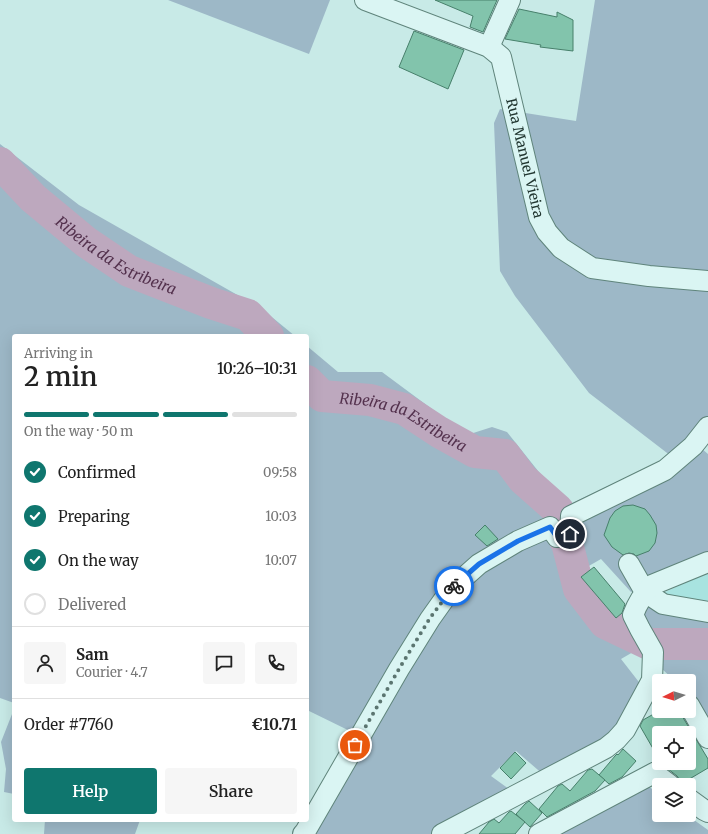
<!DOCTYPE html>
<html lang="en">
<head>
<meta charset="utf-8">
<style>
	:root { --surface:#fff; --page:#f6f6f6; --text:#222; --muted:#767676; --line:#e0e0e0; --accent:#0f766e }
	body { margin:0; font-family:Merriweather,serif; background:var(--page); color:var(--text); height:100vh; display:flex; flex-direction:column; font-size:15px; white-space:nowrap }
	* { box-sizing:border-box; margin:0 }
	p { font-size:13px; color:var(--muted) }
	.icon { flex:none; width:22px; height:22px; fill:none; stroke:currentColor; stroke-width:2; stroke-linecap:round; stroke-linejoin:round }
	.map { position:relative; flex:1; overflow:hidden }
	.sheet { position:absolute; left:12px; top:334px; width:297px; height:488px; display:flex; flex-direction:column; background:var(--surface); border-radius:4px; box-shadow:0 4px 16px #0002 }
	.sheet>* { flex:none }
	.needle { width:26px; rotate:265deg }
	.buttons { position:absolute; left:652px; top:674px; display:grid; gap:8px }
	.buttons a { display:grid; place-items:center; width:44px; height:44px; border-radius:4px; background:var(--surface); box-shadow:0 4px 16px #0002; font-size:20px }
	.pin { position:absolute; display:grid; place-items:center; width:34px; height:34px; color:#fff; margin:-17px; border:2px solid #fff; border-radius:50%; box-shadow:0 1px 4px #0007 }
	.courier { position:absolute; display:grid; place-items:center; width:40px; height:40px; margin:-20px; border:3px solid #1a73e8; border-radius:50%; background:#fff; color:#222; box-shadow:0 1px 5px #0007 }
	.headline em { font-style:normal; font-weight:600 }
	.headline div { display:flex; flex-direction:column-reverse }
	.headline { display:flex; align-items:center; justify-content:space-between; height:68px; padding:0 12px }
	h1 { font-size:26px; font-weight:600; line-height:30px }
	.bar { display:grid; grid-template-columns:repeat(4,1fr); gap:6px 4px; align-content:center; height:48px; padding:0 12px }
	.bar i { height:5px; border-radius:3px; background:var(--line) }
	.bar .current { background:var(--accent) }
	.bar p { grid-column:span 4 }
	.line { display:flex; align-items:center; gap:10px; padding:0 12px; border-top:1px solid var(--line) }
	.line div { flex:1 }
	.round { display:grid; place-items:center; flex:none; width:42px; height:42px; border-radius:4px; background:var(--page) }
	ol { padding:0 12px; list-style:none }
	li { display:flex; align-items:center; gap:12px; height:44px }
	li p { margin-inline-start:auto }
	li .icon { padding:4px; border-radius:50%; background:var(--accent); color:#fff; stroke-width:4 }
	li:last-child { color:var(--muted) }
	li i { width:22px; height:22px; border:2px solid var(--line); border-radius:50% }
	.action { display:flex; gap:8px; margin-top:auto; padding:8px 12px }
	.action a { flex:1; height:46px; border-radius:4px; background:var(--accent); color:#fff; font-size:16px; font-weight:600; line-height:46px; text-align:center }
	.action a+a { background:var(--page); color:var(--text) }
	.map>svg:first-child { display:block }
	.green { fill:#9db8c7 }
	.sand { fill:#a8e3e0 }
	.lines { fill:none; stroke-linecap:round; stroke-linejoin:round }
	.river { stroke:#bda8be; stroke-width:32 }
	.building { fill:#82c4ac; stroke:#47806b }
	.minor-casing { stroke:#5f847b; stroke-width:22 }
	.minor { stroke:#daf5f3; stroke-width:20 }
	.done { stroke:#5b7570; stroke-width:4; stroke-dasharray:0 7.2 }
	.route { stroke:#1a73e8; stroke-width:5 }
	.labels { text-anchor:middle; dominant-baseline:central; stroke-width:3.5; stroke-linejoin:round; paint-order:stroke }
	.street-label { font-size:14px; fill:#213630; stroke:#d7f2f0 }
	.water-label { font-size:15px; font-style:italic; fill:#54324e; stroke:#d7f2f0 }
</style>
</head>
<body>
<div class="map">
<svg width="708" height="834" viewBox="0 0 708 834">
	<rect width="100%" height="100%" fill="#c8eae7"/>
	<g class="green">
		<path d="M168 0H330L309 54Z"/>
		<path d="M595 0H708V442L702 449 708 454V556L649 581 631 592 601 559 580 571 576 522 579 517 549 532 555 544 568 590 592 624 640 648 621 659 642 686 621 730 614 738 603 745 545 776 516 751 491 776 513 792 432 834H308L437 614 458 585 495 559 549 532 543 523C534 528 524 531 515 536 486 552 459 573 436 598L354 733 307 710V346L338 372H382L467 435 492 427 507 432 566 506 671 456 589 393 515 296 500 271 494 123 500 109 576 121Z"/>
		<path d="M0 144 79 205 262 309 295 336H14V703L0 698Z"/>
		<path d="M661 594 708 607V725L689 694V681H675L661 668 639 615Z"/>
		<path d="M14 709V794L4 792 6 769 1 742Z"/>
		<path d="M648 786 659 794V815H687L708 830V834H558Z"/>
		<path d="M45 820H140L135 834H44Z"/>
	</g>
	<path class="sand" d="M708 572V607L661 594Z"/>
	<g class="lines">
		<g class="river">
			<path id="s1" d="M0 163 33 198 86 242 129 271 211 303 248 315 268 336"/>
			<path id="s2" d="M307 381 322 396 370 400 404 409 439 432 475 452 505 455 523 479 558 510 564 538 567 543 579 589 605 623 649 644H708"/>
		</g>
	</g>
	<g class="building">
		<path d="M435 0H497L483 32 470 27 473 16Z"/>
		<path d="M519 9 557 17V12L573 20V51L540 47 541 45 505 39Z"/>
		<path d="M414 31 464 50 448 89 399 67Z"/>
		<path d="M633 505 645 509 650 515 656 525 657 533 655 543 649 551 636 556 634 554 629 553 623 555 612 547 604 535 610 518 615 511 623 506Z"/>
		<path d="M485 525 498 539 487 546 475 535Z"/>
		<path d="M594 567 625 604 622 613 616 618 581 577Z"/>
		<path d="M659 711H679L708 759V768L681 784 680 780 677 776 663 765 661 763H689V733H659V759L640 726 643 720Z"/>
		<path d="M623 749 636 761 622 777 609 784 599 775 615 756 617 754 618 755Z"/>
		<path d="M515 752 526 763 511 779 500 768Z"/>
		<path d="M592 769 605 780 595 791 547 817 539 809 558 786 562 784 570 791 588 770Z"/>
		<path d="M529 801 542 813 530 827 516 814 525 804Z"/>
		<path d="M511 811 525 822 515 834H479L489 822 494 819 499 823 509 812Z"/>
	</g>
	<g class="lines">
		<defs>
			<g id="minor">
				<path id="s3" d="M365 0 489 47 501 57 539 217 547 232 561 248 592 268 649 276 708 281"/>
				<path d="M489 47 510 0"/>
				<path d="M629 564 645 592 663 604 708 612"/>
				<path d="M689 705 708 738"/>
				<path d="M689 799 704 810 708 812"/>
				<path d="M303 834 305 832 399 669 430 619 452 588 479 564 518 541 550 527 557 537 570 534 571 516 665 470 693 446 708 427"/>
				<path d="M442 834 606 748 616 740 625 730 652 680 653 652 640 629 633 615C637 604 643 594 652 585L708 562"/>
				<path d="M539 834 654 773 670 785"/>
			</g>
		</defs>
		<use href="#minor" class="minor-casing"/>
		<use href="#minor" class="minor"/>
	</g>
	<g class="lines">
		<path class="done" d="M355 745 399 669 430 618 454 586"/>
		<path class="route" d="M454 586 479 564 518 541 550 527 557 537 570 534"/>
	</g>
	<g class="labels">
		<g class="street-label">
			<text stroke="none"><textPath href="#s3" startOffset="252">Rua Manuel Vieira</textPath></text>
		</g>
		<g class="water-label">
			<text stroke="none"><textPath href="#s1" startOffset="150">Ribeira da Estribeira</textPath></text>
			<text stroke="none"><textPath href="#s2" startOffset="108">Ribeira da Estribeira</textPath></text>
		</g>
	</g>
</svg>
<div class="buttons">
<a><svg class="needle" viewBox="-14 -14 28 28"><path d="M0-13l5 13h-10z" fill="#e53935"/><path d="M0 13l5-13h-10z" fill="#767676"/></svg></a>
<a><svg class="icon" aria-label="locate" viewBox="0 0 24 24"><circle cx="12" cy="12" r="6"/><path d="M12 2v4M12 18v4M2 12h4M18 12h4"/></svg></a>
<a><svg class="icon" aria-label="layers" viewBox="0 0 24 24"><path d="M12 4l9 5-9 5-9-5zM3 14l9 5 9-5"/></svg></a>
</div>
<div class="pin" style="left:355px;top:745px;background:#ea580c"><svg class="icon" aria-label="bag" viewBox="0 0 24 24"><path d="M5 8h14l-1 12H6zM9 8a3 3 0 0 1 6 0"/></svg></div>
<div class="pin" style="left:570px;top:534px;background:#1f2937"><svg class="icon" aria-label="home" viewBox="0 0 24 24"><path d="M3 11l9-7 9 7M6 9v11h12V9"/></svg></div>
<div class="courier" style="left:454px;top:586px"><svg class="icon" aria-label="bike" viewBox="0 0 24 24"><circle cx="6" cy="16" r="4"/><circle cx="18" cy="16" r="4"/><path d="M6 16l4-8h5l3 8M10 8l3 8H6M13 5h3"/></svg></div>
<section class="sheet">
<div class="headline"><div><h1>2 min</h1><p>Arriving in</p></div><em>10:26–10:31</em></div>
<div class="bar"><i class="current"></i><i class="current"></i><i class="current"></i><i></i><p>On the way · 50 m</p></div>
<ol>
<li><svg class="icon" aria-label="check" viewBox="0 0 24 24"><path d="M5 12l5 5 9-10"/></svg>Confirmed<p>09:58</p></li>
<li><svg class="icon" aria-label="check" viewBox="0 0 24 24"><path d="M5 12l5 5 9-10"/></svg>Preparing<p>10:03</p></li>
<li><svg class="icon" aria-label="check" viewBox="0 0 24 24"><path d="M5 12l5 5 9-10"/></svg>On the way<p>10:07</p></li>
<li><i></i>Delivered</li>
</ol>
<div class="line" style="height:72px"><a class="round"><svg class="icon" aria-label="person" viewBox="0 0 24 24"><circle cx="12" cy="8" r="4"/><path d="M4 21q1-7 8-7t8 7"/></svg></a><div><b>Sam</b><p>Courier · 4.7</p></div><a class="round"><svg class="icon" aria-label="chat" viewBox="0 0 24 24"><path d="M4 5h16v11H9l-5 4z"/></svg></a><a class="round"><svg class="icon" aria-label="phone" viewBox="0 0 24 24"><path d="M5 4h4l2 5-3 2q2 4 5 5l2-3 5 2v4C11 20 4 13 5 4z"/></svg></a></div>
<div class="line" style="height:52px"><div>Order #7760</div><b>€10.71</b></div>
<div class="action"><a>Help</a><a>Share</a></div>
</section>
</div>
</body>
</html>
